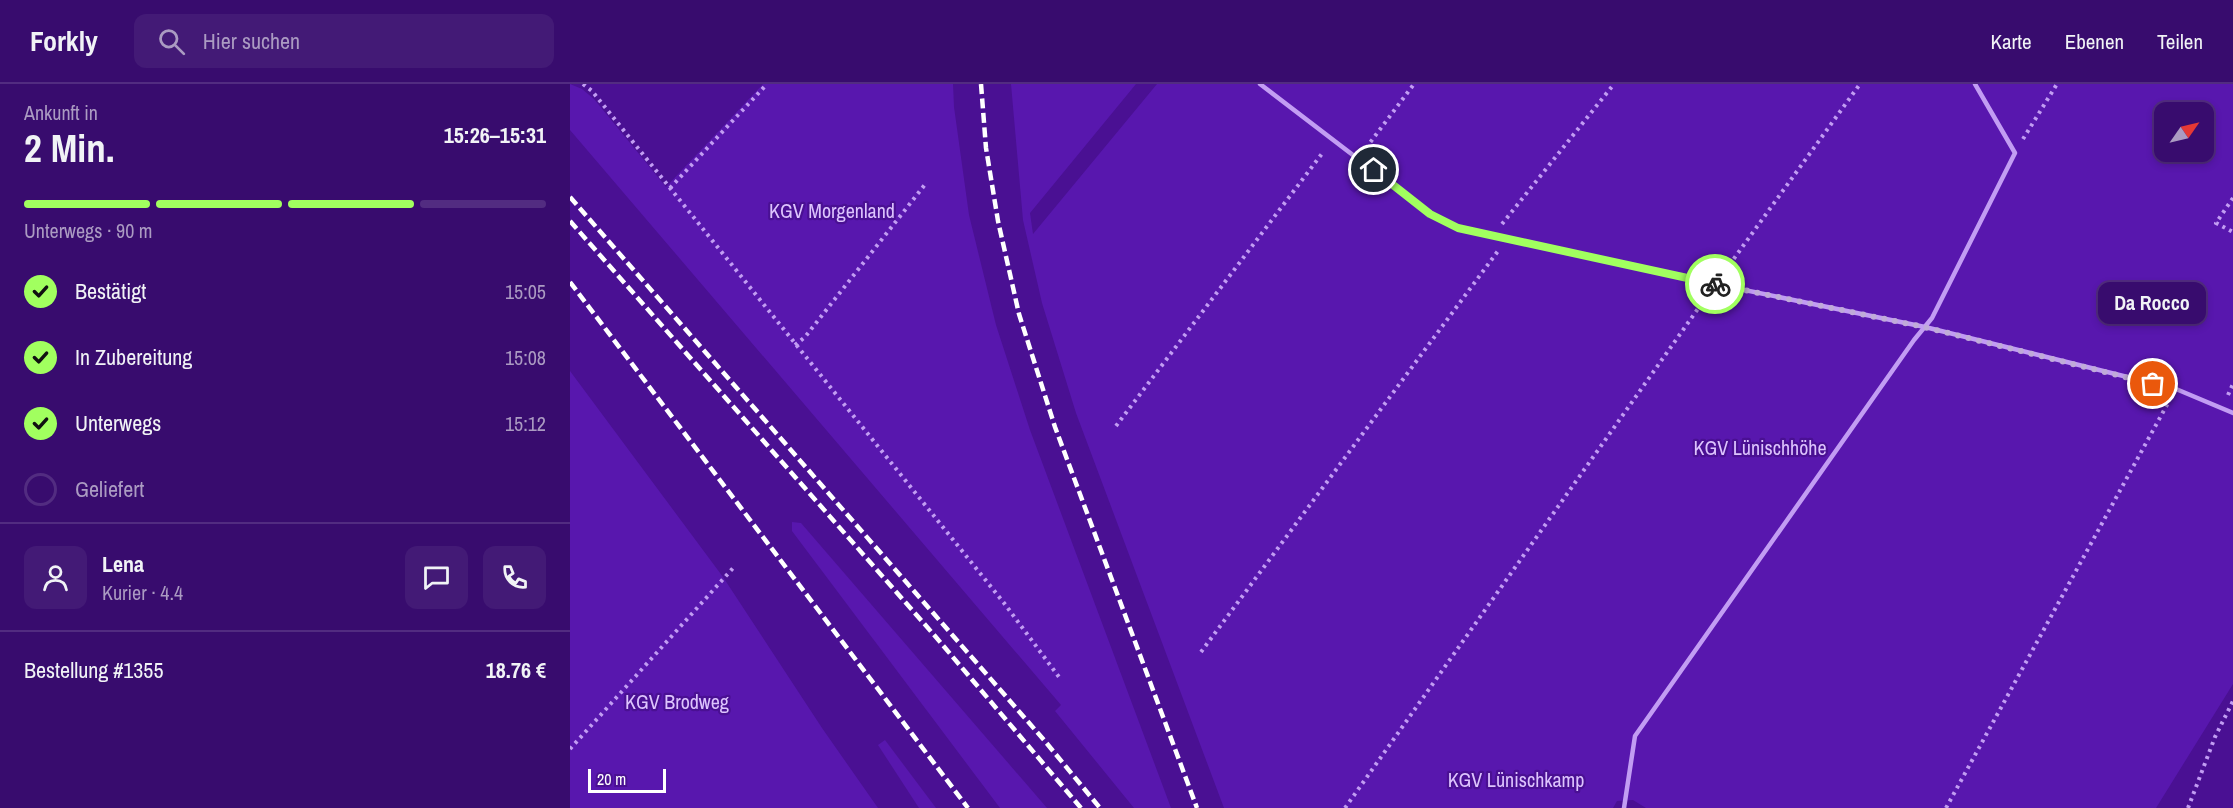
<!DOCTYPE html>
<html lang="de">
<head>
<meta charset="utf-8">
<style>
	:root { --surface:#380c6e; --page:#431a76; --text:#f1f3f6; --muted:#ab9bc2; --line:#522c81; --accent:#a1ff5f }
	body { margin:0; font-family:"Archivo Narrow",sans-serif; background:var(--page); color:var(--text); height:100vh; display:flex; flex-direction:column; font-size:22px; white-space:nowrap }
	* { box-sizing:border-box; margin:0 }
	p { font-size:20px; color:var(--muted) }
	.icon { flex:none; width:33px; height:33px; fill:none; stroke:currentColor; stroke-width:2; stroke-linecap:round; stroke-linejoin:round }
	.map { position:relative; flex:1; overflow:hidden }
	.side { display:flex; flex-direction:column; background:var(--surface); width:570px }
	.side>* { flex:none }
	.needle { width:39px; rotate:56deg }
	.tools { position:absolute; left:1584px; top:18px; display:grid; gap:12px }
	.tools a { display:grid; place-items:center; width:60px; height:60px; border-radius:12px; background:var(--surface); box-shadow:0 3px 9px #0003,0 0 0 2px var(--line); font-size:30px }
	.scale { position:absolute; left:18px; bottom:15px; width:78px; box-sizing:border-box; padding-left:6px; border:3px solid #fff; border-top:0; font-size:16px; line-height:21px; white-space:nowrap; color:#fff; -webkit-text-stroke:4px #4a1093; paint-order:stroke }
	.pin { position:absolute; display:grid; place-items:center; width:51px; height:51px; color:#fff; margin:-26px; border:3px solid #fff; border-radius:50%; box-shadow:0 2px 6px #0007 }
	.courier { position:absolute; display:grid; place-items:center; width:60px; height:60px; margin:-30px; border:4px solid #a1ff5f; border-radius:50%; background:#fff; color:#222; box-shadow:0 2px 8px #0007 }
	.bubble { position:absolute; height:42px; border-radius:12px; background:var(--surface); box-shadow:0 3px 9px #0003,0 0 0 2px var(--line); font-size:20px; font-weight:700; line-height:42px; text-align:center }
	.summary em { font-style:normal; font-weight:700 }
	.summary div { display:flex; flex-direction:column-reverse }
	.summary { display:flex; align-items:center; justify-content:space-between; height:102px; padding:0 24px }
	h1 { font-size:39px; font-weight:700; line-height:45px }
	.bar { display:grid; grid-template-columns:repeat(4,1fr); gap:9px 6px; align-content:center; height:72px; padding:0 24px }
	.bar i { height:8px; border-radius:4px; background:var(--line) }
	.bar .active { background:var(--accent) }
	.bar p { grid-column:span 4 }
	.line { display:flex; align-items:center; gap:15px; padding:0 24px; border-top:2px solid var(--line) }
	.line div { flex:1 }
	.round { display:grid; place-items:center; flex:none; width:63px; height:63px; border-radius:12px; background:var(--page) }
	ol { padding:0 24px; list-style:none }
	li { display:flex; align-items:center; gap:18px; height:66px }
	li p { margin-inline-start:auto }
	li .icon { padding:6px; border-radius:50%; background:var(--accent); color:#111; stroke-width:4 }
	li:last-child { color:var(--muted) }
	li i { width:33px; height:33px; border:3px solid var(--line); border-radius:50% }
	header { display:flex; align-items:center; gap:36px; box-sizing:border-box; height:84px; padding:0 30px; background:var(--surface); border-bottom:2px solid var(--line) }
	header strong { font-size:28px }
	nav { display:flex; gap:33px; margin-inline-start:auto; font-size:21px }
	.search { width:420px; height:54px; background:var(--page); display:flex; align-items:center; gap:15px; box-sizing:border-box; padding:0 21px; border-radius:12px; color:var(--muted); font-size:22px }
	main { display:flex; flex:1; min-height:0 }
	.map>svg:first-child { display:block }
	.green { fill:#5817ae; fill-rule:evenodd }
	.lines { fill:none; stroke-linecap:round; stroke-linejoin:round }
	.path { stroke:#c29df3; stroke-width:4; stroke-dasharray:3 4.5; stroke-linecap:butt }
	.service { stroke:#c29df3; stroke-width:4.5 }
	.rail { stroke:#fff; stroke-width:4.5; stroke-dasharray:10 4.5; stroke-linecap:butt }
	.done { stroke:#c0abd9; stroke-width:6; stroke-dasharray:0 10.8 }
	.route { stroke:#a1ff5f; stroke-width:8 }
	.labels { text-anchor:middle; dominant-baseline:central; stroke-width:4.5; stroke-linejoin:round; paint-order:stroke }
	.park-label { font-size:20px; fill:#ddc4fe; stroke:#4a1093 }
</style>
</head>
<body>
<header>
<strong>Forkly</strong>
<div class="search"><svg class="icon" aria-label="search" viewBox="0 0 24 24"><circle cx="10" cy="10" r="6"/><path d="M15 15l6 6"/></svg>Hier suchen</div>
<nav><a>Karte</a><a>Ebenen</a><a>Teilen</a></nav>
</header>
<main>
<section class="side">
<div class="summary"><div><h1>2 Min.</h1><p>Ankunft in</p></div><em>15:26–15:31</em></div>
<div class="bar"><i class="active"></i><i class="active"></i><i class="active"></i><i></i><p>Unterwegs · 90 m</p></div>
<ol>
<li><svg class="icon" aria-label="check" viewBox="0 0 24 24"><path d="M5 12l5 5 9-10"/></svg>Bestätigt<p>15:05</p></li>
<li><svg class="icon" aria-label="check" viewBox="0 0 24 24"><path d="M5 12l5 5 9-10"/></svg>In Zubereitung<p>15:08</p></li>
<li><svg class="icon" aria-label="check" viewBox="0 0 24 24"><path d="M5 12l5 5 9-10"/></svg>Unterwegs<p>15:12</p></li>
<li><i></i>Geliefert</li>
</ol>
<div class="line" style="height:108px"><a class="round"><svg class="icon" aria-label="person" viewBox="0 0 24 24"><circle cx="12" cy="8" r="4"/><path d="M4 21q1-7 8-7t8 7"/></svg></a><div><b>Lena</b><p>Kurier · 4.4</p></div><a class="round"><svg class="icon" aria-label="chat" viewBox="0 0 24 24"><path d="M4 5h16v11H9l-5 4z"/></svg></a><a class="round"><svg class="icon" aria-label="phone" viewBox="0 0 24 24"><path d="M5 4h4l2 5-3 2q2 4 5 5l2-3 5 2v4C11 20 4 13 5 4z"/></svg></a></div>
<div class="line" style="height:78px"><div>Bestellung #1355</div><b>18.76 €</b></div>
</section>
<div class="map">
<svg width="1663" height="724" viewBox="0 0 1663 724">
	<rect width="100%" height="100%" fill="#4a1093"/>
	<g class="green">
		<path d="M0 0 12 5 24 15 96 103 193 0H383L384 23 399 131 426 241 460 346 601 724H564L485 627 491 621 0 46Z"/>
		<path d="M441 0H566L460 129 463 150 587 0H1663V600L1586 724H1076L1063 716 1047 717 1043 724H654L506 329 472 219 453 136ZM1594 28H1634V68H1594Z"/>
		<path d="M0 287 153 493 252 644 308 724H0Z"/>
		<path d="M222 438 231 439 477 724H430L222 447Z"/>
		<path d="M315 656 366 724H349L308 661Z"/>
	</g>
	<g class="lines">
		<g class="path">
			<path d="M13 0 22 7 434 519 489 593"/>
			<path d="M1453 55 1487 0"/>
			<path d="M796 64 844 0"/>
			<path d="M100 104 197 0"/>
			<path d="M1663 114 1646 139 1663 148"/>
			<path d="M932 140 1044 0"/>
			<path d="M1155 187 1290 0"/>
			<path d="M225 261 235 253 357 98"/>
			<path d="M1658 311 1663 300"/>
			<path d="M546 342 754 67"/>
			<path d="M631 568 928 167"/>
			<path d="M0 665 164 483"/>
			<path d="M775 724 1137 212"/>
			<path d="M1376 724 1598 319"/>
			<path d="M1618 724 1645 653 1663 617"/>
		</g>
		<g class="service">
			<path d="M690 0 860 130 888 144 1145 200 1355 243 1606 305 1663 329"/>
			<path d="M1054 724 1065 652 1344 256 1362 234 1445 69 1405 0"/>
		</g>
		<g class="rail">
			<path d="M411 0 416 64 428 137 449 230 485 343 627 724"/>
			<path d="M0 113 474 656 530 724"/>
			<path d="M0 137 365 552 511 724"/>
			<path d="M0 198 398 724"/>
		</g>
	</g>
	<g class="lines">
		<path class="done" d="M1145 200 1354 243 1583 300"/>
		<path class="route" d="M804 86 860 130 888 144 1145 200"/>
	</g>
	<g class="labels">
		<g class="park-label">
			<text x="262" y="126">KGV Morgenland</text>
			<text x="1190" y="363">KGV Lünischhöhe</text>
			<text x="107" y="617">KGV Brodweg</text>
			<text x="946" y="695">KGV Lünischkamp</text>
		</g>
	</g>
</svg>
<div class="tools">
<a><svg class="needle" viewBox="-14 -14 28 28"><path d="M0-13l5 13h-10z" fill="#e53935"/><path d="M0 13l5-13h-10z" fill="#ab9bc2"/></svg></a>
</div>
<div class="scale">20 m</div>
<div class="pin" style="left:1583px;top:300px;background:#ea580c"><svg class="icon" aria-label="bag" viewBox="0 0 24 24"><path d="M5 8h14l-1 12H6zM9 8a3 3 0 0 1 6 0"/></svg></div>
<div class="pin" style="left:804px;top:86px;background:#1f2937"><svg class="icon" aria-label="home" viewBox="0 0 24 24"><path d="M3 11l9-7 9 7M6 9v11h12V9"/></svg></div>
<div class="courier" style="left:1145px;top:200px"><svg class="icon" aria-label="bike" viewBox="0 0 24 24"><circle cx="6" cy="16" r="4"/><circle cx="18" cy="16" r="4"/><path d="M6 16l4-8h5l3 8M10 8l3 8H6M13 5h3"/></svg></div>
<div class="bubble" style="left:1528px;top:198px;width:108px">Da Rocco</div>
</div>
</main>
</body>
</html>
